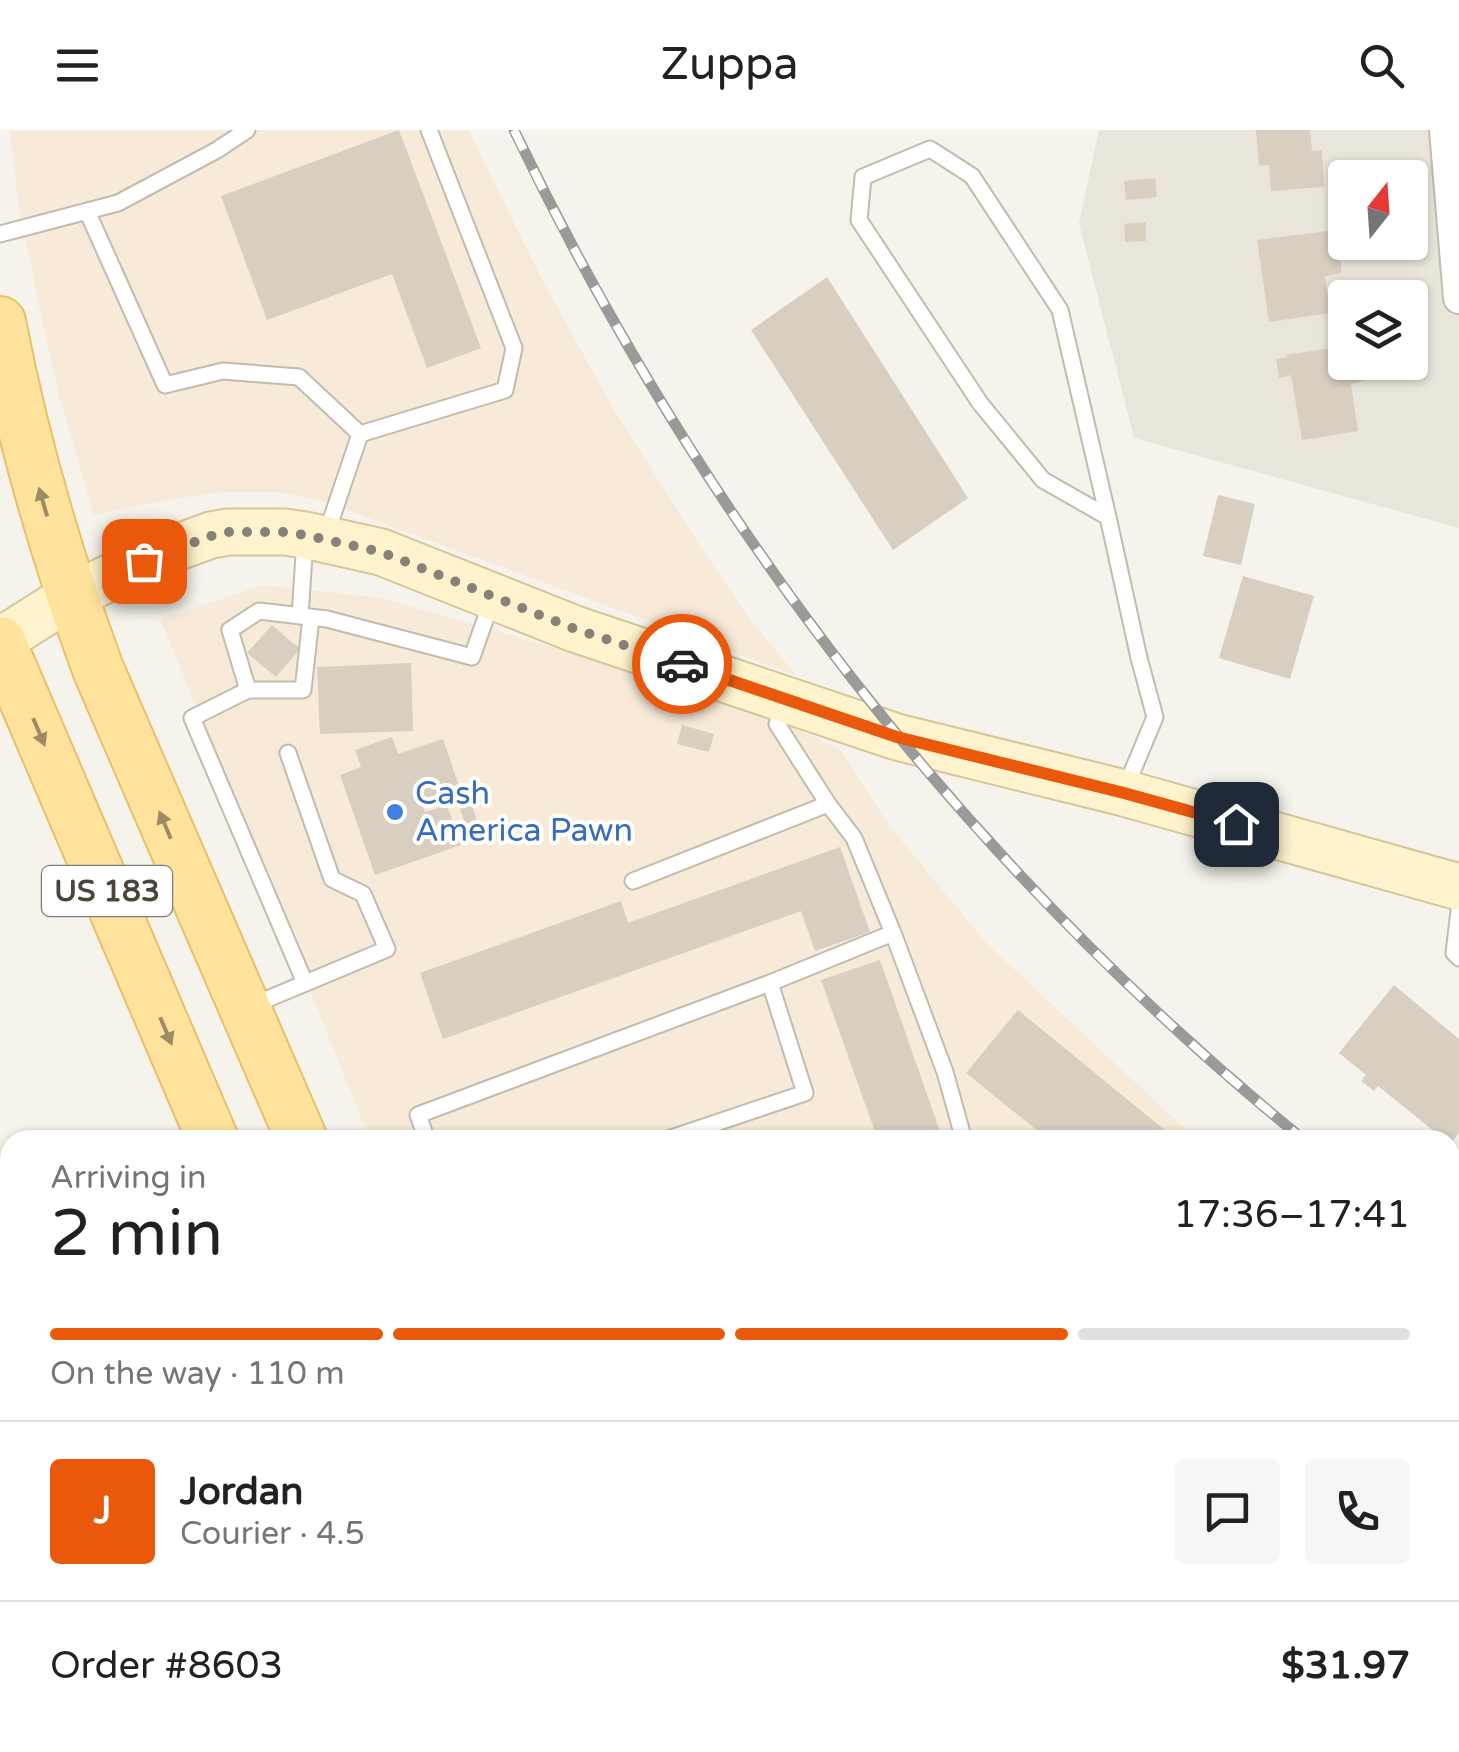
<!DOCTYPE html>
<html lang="en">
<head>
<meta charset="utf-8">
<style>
	:root { --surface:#fff; --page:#f6f6f6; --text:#202124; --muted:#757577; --line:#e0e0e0; --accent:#ea580c }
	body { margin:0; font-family:"Varela Round",sans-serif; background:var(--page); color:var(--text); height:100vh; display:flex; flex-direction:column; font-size:38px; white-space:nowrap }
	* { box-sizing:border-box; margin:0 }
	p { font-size:32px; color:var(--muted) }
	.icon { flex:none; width:55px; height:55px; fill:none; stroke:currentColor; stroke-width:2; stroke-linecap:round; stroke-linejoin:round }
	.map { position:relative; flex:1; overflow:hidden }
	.panel { position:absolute; left:0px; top:1000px; width:1460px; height:622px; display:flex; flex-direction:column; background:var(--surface); border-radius:30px 30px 0 0; box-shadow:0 2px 8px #0004 }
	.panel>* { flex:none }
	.needle { width:65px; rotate:17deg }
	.tools { position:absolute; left:1328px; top:30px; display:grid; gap:20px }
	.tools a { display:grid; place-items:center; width:100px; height:100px; border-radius:10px; background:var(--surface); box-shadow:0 2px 8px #0004; font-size:50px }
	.pin { position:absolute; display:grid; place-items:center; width:85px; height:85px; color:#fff; margin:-42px; border-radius:20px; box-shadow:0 5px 15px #0006 }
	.courier { position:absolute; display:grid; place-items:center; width:100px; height:100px; margin:-50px; border:8px solid #ea580c; border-radius:50%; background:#fff; color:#222; box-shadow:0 2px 12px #0007 }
	.headline em { font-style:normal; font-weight:600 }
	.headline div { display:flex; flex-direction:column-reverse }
	.headline { display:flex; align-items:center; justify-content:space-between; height:170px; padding:0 50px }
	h1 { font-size:65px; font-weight:600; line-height:75px }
	.bar { display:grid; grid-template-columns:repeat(4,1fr); gap:15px 10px; align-content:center; height:120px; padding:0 50px }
	.bar i { height:12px; border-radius:8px; background:var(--line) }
	.bar .selected { background:var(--accent) }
	.bar p { grid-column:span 4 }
	.line { display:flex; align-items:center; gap:25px; padding:0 50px; border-top:2px solid var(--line) }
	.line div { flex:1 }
	.round { display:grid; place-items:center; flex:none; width:105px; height:105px; border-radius:10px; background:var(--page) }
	header { display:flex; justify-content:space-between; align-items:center; height:130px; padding:0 50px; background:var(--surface); font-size:45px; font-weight:600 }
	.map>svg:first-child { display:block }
	.residential { fill:#eae5da; fill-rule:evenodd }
	.commercial { fill:#f7ead8 }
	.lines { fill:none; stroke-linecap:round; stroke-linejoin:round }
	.river { stroke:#a9d4f2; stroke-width:62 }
	.building { fill:#d8cfc1 }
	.lane-casing { stroke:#c2bbae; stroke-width:19 }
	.street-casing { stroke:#c2bbae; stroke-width:34 }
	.secondary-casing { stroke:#d6c79b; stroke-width:49 }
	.primary-casing { stroke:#e6c16a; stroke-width:54 }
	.lane { stroke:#fff; stroke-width:15 }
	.street { stroke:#fff; stroke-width:30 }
	.secondary { stroke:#fff3cd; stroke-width:45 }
	.primary { stroke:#ffe39c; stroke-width:50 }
	.rail-casing { stroke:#9a9a9a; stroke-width:11 }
	.rail { stroke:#fff; stroke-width:8; stroke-dasharray:22; stroke-linecap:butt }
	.oneway { fill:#9c8c66 }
	.done { stroke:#878178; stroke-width:10; stroke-dasharray:0 18 }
	.route { stroke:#ea580c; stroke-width:12 }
	.shop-dot { fill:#3f7fe0; stroke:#fff; stroke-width:4 }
	.labels { text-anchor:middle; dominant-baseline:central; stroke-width:8; stroke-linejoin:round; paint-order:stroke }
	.shield { fill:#fff; stroke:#817c74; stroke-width:2.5 }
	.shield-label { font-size:30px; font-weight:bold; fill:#4b4439 }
	.shop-label { font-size:32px; fill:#366cbe; stroke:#fff; text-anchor:start }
</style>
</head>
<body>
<header><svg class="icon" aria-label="menu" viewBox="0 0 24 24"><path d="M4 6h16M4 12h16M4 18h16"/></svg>Zuppa<svg class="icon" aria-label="search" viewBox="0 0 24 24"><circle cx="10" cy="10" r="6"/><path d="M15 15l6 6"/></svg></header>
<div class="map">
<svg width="1459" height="1622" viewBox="0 0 1459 1622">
	<rect width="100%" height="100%" fill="#f6f3ec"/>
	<path class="residential" d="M1099 0H1459V398L1134 308 1079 93ZM1345 48H1410V112H1345ZM1345 168H1410V232H1345Z"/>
	<g class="commercial">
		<path d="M10 0H468L545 155 614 280 702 419 751 491 797 546 323 371 278 362H225L178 368 94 385 59 265 40 181 17 64Z"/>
		<path d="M262 455 382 468 729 568 840 619 890 697 987 814 1197 1010H370L161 490Z"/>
		<path d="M1450 1206 1459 1212V1622H616L613 1613 1450 1612Z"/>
		<path d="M463 1612 467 1622H121L118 1613Z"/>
	</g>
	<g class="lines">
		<g class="river">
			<path d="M0 1218 10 1277"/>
			<path d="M66 1612 67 1622"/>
		</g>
	</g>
	<g class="building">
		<path d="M399 0 481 218 427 238 392 144 267 190 221 66Z"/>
		<path d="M1256 0H1310L1312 21 1322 20 1324 57 1271 61 1269 35 1259 36Z"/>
		<path d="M1155 48 1157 67 1126 70 1124 51Z"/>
		<path d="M1146 92V111L1125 112 1124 94Z"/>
		<path d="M1336 100 1342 143 1325 146 1330 183 1269 192 1257 110Z"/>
		<path d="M827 147 968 368 893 420 751 200Z"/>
		<path d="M1345 216V232H1361L1364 251 1351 254 1358 301 1302 310 1291 245 1279 248 1276 229 1287 227 1286 225Z"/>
		<path d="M1218 365 1255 374 1241 435 1203 426Z"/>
		<path d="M1243 446 1314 466 1290 549 1219 528Z"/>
		<path d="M272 495 300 519 276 547 247 523Z"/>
		<path d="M411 533 413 601 320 604 317 537Z"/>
		<path d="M682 595 714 604 709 622 677 614Z"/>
		<path d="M392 607 398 624 443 609 460 659 421 672 425 682 447 675 461 715 375 745 340 645 361 637 355 620Z"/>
		<path d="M472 675 481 704 470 707 460 679Z"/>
		<path d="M840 717 870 802 815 821 801 781 443 909 420 843 621 771 628 793Z"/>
		<path d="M880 830 943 1010H878L821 850Z"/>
		<path d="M1394 855 1459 909V1003L1450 1014V1010H1445L1378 956 1374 961 1361 951 1366 945 1339 923Z"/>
		<path d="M1018 880 1177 1010H1049L966 943Z"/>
		<path d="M1459 1288V1339L1450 1342V1291Z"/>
		<path d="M1459 1388V1489L1450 1492V1391Z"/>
		<path d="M1459 1533V1622H1300L1297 1612H1450V1536Z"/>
		<path d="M237 1612H296L299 1622H209Z"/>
		<path d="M760 1612H813L814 1613 787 1622H763Z"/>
		<path d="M952 1612H1094L1095 1615 1076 1622H927Z"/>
		<path d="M1224 1612H1247L1250 1622H1199Z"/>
	</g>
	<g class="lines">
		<defs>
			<g id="lane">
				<path d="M87 81 165 255 223 241 299 247 360 304"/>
				<path d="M0 104 118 73 217 20 247 0"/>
				<path d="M360 304 505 260 514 218 429 0"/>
				<path d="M1108 387 1060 180 972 46 930 19 863 47 859 90 980 273 1043 350 1108 387 1139 528 1155 587 1125 659"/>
				<path d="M326 405 360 304"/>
				<path d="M300 486 305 410"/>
				<path d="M248 560 230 500 259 481 327 489 472 527 492 470"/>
				<path d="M633 751 828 674"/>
				<path d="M1459 781 1454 823 1459 828"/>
				<path d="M893 803 945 942 964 1010"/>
				<path d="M305 853 192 588 248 560H303L311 488"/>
				<path d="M253 875 387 819 363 764 332 749 288 623"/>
				<path d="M427 1010 418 985 770 853 893 803 854 708 828 674 777 594 784 575"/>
				<path d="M665 1010 805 963 770 853"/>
				<path d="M0 1219 10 1216"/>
				<path d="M1450 1277H1451"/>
				<path d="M1450 1363 1459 1360"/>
				<path d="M166 1612 169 1622"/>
				<path d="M351 1612 354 1622"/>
				<path d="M1273 1612 1277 1622"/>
				<path d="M866 1622 893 1612"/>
			</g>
			<path id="street" d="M1445 0 1459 168"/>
			<path id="secondary" d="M0 511 71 466 162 423 211 405 228 402H285L305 405 381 422 575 499 897 607 1124 663 1459 757"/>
			<g id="primary">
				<path d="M0 192C23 311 56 425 98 539L302 1010"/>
				<path d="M0 512 213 1010"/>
				<path d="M485 1612 490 1622"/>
				<path d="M548 1612 552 1622"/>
			</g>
		</defs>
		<use href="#lane" class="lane-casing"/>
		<use href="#street" class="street-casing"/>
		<use href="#secondary" class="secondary-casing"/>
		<use href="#primary" class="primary-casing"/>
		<use href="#lane" class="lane"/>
		<use href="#street" class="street"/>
		<use href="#secondary" class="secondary"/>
		<use href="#primary" class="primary"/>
		<defs>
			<g id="rail">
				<path d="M514 0C702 393 966 735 1304 1010"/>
				<path d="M1450 1123 1459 1130"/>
			</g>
		</defs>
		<use href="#rail" class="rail-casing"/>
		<use href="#rail" class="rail"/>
	</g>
	<defs><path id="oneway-solid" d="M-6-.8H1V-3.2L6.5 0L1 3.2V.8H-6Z" transform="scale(2.5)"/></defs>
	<g class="oneway">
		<use href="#oneway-solid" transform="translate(43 372) rotate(-106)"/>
		<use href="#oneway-solid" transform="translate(39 602) rotate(67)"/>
		<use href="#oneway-solid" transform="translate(165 695) rotate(-113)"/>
		<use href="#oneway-solid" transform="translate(166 901) rotate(67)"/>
	</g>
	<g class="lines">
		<path class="done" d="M144 431 211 406 228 402H285L305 405 381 422 575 499 682 534"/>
		<path class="route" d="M682 534 897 607 1124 663 1236 694"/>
	</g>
	<circle class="shop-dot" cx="395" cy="682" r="10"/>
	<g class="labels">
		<rect class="shield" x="42" y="736" width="130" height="50" rx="8"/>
		<g class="shield-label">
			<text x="107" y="761">US 183</text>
		</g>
		<g class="shop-label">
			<text x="415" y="664">Cash<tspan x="415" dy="37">America Pawn</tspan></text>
		</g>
	</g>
</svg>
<div class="tools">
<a><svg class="needle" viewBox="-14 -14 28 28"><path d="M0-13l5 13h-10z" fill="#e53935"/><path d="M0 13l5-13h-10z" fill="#757577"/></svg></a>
<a><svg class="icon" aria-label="layers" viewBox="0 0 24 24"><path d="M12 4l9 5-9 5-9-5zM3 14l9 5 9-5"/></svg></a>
</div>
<div class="pin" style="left:144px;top:431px;background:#ea580c"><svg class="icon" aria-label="bag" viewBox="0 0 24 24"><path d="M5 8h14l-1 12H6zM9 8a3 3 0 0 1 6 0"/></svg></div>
<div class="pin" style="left:1236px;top:694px;background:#1f2937"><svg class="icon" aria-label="home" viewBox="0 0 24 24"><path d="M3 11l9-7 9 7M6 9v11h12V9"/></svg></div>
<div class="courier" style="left:682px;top:534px"><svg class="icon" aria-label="car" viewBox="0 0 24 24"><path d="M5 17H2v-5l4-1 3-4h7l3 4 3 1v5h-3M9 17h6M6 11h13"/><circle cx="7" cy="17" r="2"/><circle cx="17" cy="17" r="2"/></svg></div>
<section class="panel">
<div class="headline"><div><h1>2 min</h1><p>Arriving in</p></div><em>17:36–17:41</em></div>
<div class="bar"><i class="selected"></i><i class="selected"></i><i class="selected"></i><i></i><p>On the way · 110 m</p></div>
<div class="line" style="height:180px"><b class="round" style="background:var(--accent);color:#fff">J</b><div><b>Jordan</b><p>Courier · 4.5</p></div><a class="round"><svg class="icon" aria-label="chat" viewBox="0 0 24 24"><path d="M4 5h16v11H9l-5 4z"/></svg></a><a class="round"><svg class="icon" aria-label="phone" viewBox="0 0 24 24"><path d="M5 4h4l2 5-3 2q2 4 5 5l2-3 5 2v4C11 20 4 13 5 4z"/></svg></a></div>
<div class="line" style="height:130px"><div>Order #8603</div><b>$31.97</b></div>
</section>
</div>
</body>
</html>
